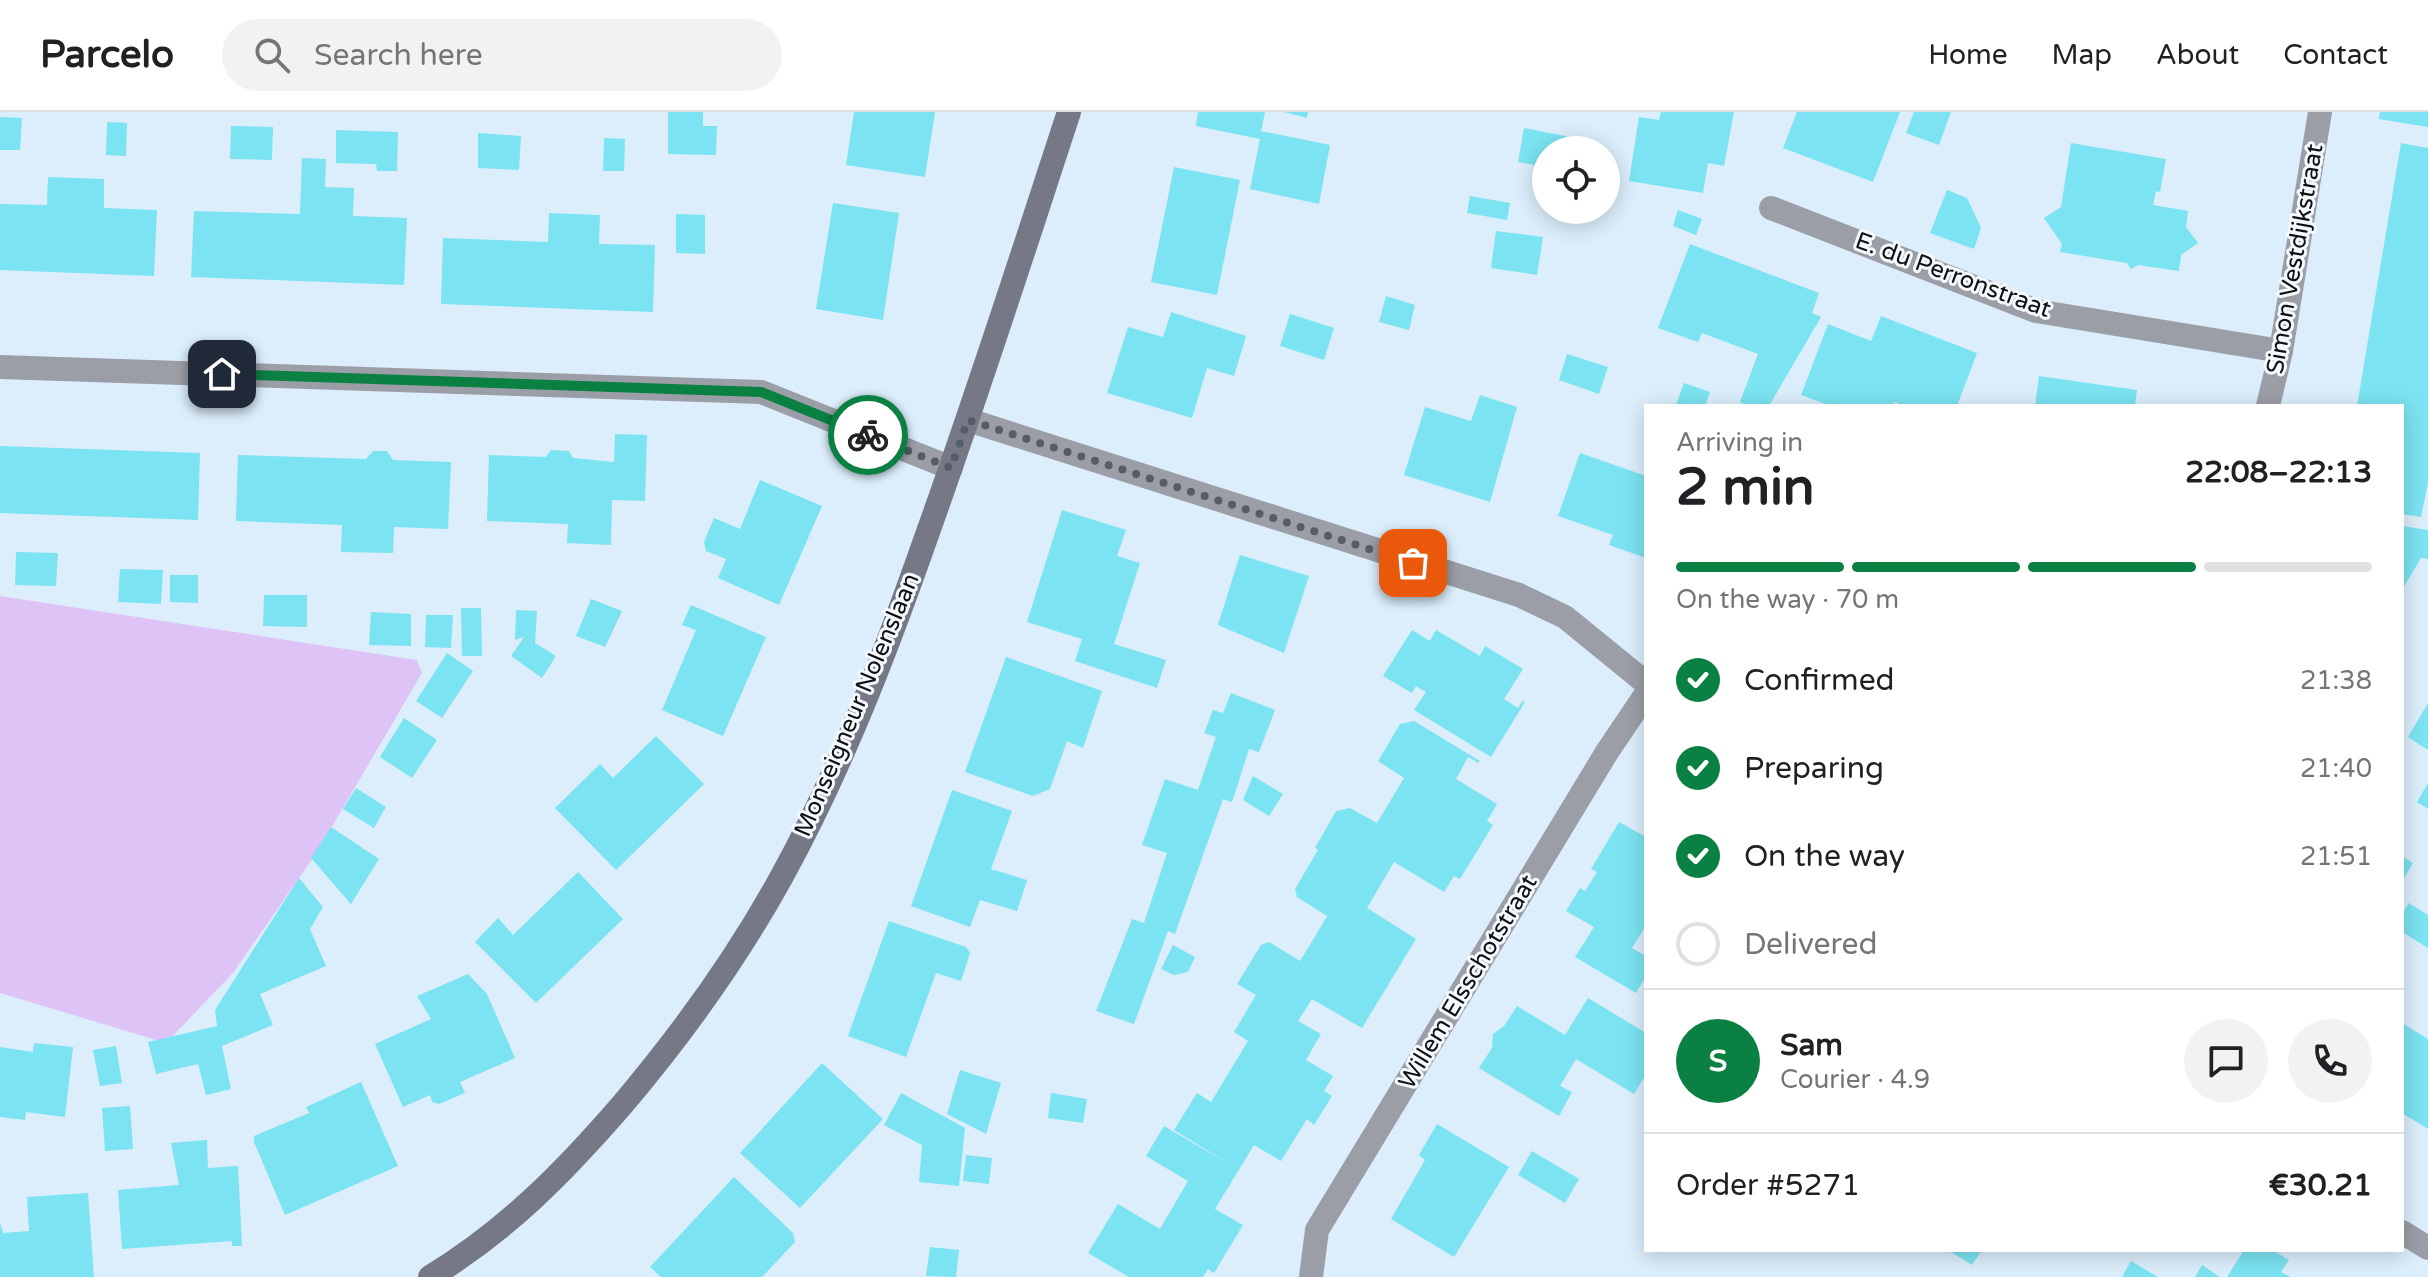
<!DOCTYPE html>
<html lang="en">
<head>
<meta charset="utf-8">
<style>
	:root { --surface:#fff; --page:#f2f2f2; --text:#202124; --muted:#757577; --line:#e0e0e0; --accent:#0b8043 }
	body { margin:0; font-family:"Varela Round",sans-serif; background:var(--page); color:var(--text); height:100vh; display:flex; flex-direction:column; font-size:30px; white-space:nowrap }
	* { box-sizing:border-box; margin:0 }
	p { font-size:26px; color:var(--muted) }
	.icon { flex:none; width:44px; height:44px; fill:none; stroke:currentColor; stroke-width:2; stroke-linecap:round; stroke-linejoin:round }
	.map { position:relative; flex:1; overflow:hidden }
	.drawer { position:absolute; left:1644px; top:292px; width:760px; height:848px; display:flex; flex-direction:column; background:var(--surface); border-radius:0px; box-shadow:0 4px 20px #0003 }
	.drawer>* { flex:none }
	.controls { position:absolute; left:1532px; top:24px; display:grid; gap:16px }
	.controls a { display:grid; place-items:center; width:88px; height:88px; border-radius:50%; background:var(--surface); box-shadow:0 4px 20px #0003; font-size:40px }
	.pin { position:absolute; display:grid; place-items:center; width:68px; height:68px; color:#fff; margin:-34px; border-radius:16px; box-shadow:0 4px 12px #0006 }
	.courier { position:absolute; display:grid; place-items:center; width:80px; height:80px; margin:-40px; border:6px solid #0b8043; border-radius:50%; background:#fff; color:#222; box-shadow:0 2px 10px #0007 }
	.summary em { font-style:normal; font-weight:800 }
	.summary div { display:flex; flex-direction:column-reverse }
	.summary { display:flex; align-items:center; justify-content:space-between; height:136px; padding:0 32px }
	h1 { font-size:52px; font-weight:800; line-height:60px }
	.bar { display:grid; grid-template-columns:repeat(4,1fr); gap:12px 8px; align-content:center; height:96px; padding:0 32px }
	.bar i { height:10px; border-radius:6px; background:var(--line) }
	.bar .selected { background:var(--accent) }
	.bar p { grid-column:span 4 }
	.line { display:flex; align-items:center; gap:20px; padding:0 32px; border-top:2px solid var(--line) }
	.line div { flex:1 }
	.round { display:grid; place-items:center; flex:none; width:84px; height:84px; border-radius:42px; background:var(--page) }
	ol { padding:0 32px; list-style:none }
	li { display:flex; align-items:center; gap:24px; height:88px }
	li p { margin-inline-start:auto }
	li .icon { padding:8px; border-radius:50%; background:var(--accent); color:#fff; stroke-width:4 }
	li:last-child { color:var(--muted) }
	li i { width:44px; height:44px; border:4px solid var(--line); border-radius:50% }
	header { display:flex; align-items:center; gap:48px; box-sizing:border-box; height:112px; padding:0 40px; background:var(--surface); border-bottom:2px solid var(--line) }
	header strong { font-size:38px }
	nav { display:flex; gap:44px; margin-inline-start:auto; font-size:28px }
	.search { width:560px; height:72px; background:var(--page); display:flex; align-items:center; gap:20px; box-sizing:border-box; padding:0 28px; border-radius:44px; color:var(--muted); font-size:30px }
	.map>svg:first-child { display:block }
	.green { fill:#dec4f6 }
	.building { fill:#7be3f1 }
	.lines { fill:none; stroke-linecap:round; stroke-linejoin:round }
	.street { stroke:#9c9ea7; stroke-width:24 }
	.secondary { stroke:#767985; stroke-width:24 }
	.done { stroke:#545e66; stroke-width:8; stroke-dasharray:0 14.4 }
	.route { stroke:#0b8043; stroke-width:10 }
	.labels { text-anchor:middle; dominant-baseline:central; stroke-width:6; stroke-linejoin:round; paint-order:stroke }
	.street-label { font-size:24px; fill:#0b1115; stroke:#f6f9fc }
</style>
</head>
<body>
<header>
<strong>Parcelo</strong>
<div class="search"><svg class="icon" aria-label="search" viewBox="0 0 24 24"><circle cx="10" cy="10" r="6"/><path d="M15 15l6 6"/></svg>Search here</div>
<nav><a>Home</a><a>Map</a><a>About</a><a>Contact</a></nav>
</header>
<div class="map">
<svg width="2428" height="1165" viewBox="0 0 2428 1165">
	<rect width="100%" height="100%" fill="#dceefc"/>
	<path class="green" d="M0 484 417 548 422 561 317 740 233 861 166 931 0 881Z"/>
	<g class="building">
		<path d="M668 0H703V14H717L716 43 668 42Z"/>
		<path d="M854 0H935L925 65 846 53Z"/>
		<path d="M1198 0H1265L1261 19 1330 33 1319 92 1250 77 1260 27 1196 14Z"/>
		<path d="M1284 0H1308L1307 6Z"/>
		<path d="M1661 0H1734L1724 54 1708 51 1703 81 1629 69 1639 5 1659 8Z"/>
		<path d="M1797 0H1900L1873 70 1783 36Z"/>
		<path d="M1914 0H1951L1939 33 1906 21Z"/>
		<path d="M2380 0H2428V15L2379 7Z"/>
		<path d="M0 5 22 6 20 38H0Z"/>
		<path d="M107 10 127 11 126 44 106 43Z"/>
		<path d="M231 14 273 15 272 48 230 47Z"/>
		<path d="M1524 16 1585 28 1583 38H1546V55L1518 50Z"/>
		<path d="M336 18 398 20 397 59H377L376 52 336 51Z"/>
		<path d="M478 21 521 24 519 58 478 56Z"/>
		<path d="M604 26 625 27 624 59H603Z"/>
		<path d="M2071 31 2166 47 2160 80 2156 79 2153 93 2188 99 2186 115 2198 131 2181 143 2179 159 2138 153 2131 157 2127 151 2060 140 2062 132 2044 106 2061 95Z"/>
		<path d="M2401 31 2428 36V371L2421 405 2402 402V294H2357Z"/>
		<path d="M302 46 326 47 325 75 354 76 353 104 407 106 404 173 191 165 194 99 300 102Z"/>
		<path d="M1174 55 1240 68 1217 183 1151 170Z"/>
		<path d="M48 65 104 67V96L157 98 154 164 0 158V92L47 93Z"/>
		<path d="M1947 78 1967 86 1981 116 1974 137 1930 121Z"/>
		<path d="M1470 84 1510 91 1507 108 1467 101Z"/>
		<path d="M833 91 899 101 883 208 816 197Z"/>
		<path d="M1678 98 1702 107 1696 123 1673 114Z"/>
		<path d="M549 101 600 103 599 132 655 133 653 200 441 192 443 126 548 130Z"/>
		<path d="M676 102 705 103V142L676 141Z"/>
		<path d="M1496 119 1543 125 1537 163 1491 156Z"/>
		<path d="M1690 132 1819 181 1812 201 1821 205 1769 294H1749L1740 290 1758 242 1702 221 1698 230 1658 216Z"/>
		<path d="M1386 184 1415 193 1409 218 1379 210Z"/>
		<path d="M1171 200 1246 224 1234 264 1207 256 1192 306 1107 281 1128 215 1163 225Z"/>
		<path d="M1290 202 1334 216 1324 248 1280 234Z"/>
		<path d="M1881 204 1977 241 1957 294H1905L1894 290 1893 294H1831L1801 283 1828 212 1871 229Z"/>
		<path d="M1567 242 1608 255 1599 282 1559 268Z"/>
		<path d="M2039 264 2137 278 2135 294H2035Z"/>
		<path d="M1684 271 1710 280 1705 294 1676 293Z"/>
		<path d="M1480 283 1517 295 1490 390 1404 363 1425 295 1471 309Z"/>
		<path d="M615 322 647 323 645 389 612 388 611 433 567 431 568 412 487 409 489 343 546 345 551 338 569 339 573 346 614 350Z"/>
		<path d="M0 334 200 341 198 408 0 401Z"/>
		<path d="M373 339H387L393 348 451 350 448 417 394 415 393 441 341 440 342 413 236 409 238 343 366 347Z"/>
		<path d="M1580 341 1646 364V446L1609 433 1613 423 1558 404Z"/>
		<path d="M760 368 822 394 779 493 718 466 726 447 706 439 704 430 714 406 740 417Z"/>
		<path d="M1062 398 1126 418 1117 444 1140 451 1114 532 1166 548 1157 576 1075 549 1082 527 1027 510Z"/>
		<path d="M2402 414 2428 418V447L2421 446 2402 478Z"/>
		<path d="M16 440 58 441 56 474 15 473Z"/>
		<path d="M1240 443 1309 464 1284 541 1218 513Z"/>
		<path d="M120 457 163 458 161 492 118 490Z"/>
		<path d="M170 463H198V491L170 490Z"/>
		<path d="M264 483H307V515L263 514Z"/>
		<path d="M591 487 622 499 605 535 576 524Z"/>
		<path d="M691 493 766 525 723 624 662 598 696 518 682 513Z"/>
		<path d="M461 496H481L482 544H462Z"/>
		<path d="M516 498 537 499 535 531 556 544 542 566 511 544 524 525 515 528Z"/>
		<path d="M371 500 411 502V534L369 533Z"/>
		<path d="M426 503H453L451 536 425 535Z"/>
		<path d="M1412 518 1430 529 1436 518 1480 544 1485 534 1523 557 1504 587 1518 596 1522 589 1525 590 1491 645 1414 598 1426 580 1416 574 1412 581 1383 564Z"/>
		<path d="M447 541 473 559 442 606 416 589Z"/>
		<path d="M1006 545 1102 579 1083 636 1067 629 1050 677 1033 684 965 660Z"/>
		<path d="M1231 581 1275 598 1259 640 1249 637 1232 690 1223 687 1175 822 1168 819 1134 912 1096 899 1132 807 1144 811 1167 741 1142 733 1165 667 1198 678 1216 625 1204 621 1213 598 1223 601Z"/>
		<path d="M2428 591V638L2408 625Z"/>
		<path d="M404 606 437 628 412 666 380 645Z"/>
		<path d="M1414 609 1480 649 1478 651 1468 645 1456 667 1497 692 1487 709 1493 713 1460 767 1454 764 1444 780 1394 750 1367 796 1416 827 1362 916 1312 887 1298 909 1321 922 1306 948 1333 964 1324 979 1332 984 1314 1013 1307 1007 1281 1049 1254 1033 1215 1097 1243 1113 1214 1161 1208 1157 1203 1165H1129L1088 1141 1118 1092 1160 1117 1188 1069 1146 1044 1164 1014 1234 1055 1174 1018 1197 981 1211 990 1248 929 1234 920 1256 883 1237 872 1261 833 1269 830 1300 849 1314 826 1327 804 1297 785 1295 777 1318 738 1315 736 1336 699 1350 696 1377 711 1404 666 1378 649 1400 612Z"/>
		<path d="M656 624 704 672 616 758 555 696 600 652 613 666Z"/>
		<path d="M1253 664 1283 682 1269 704 1243 688Z"/>
		<path d="M2428 671V697L2417 690Z"/>
		<path d="M356 676 386 695 374 716 343 697Z"/>
		<path d="M952 678 1012 699 991 757 1027 768 1017 799 980 788 970 815 911 794Z"/>
		<path d="M1619 710 1646 725V813L1632 836 1646 844V864L1636 881 1575 845 1594 815 1566 799 1580 776 1585 779 1597 760 1591 757Z"/>
		<path d="M331 715 379 747 351 792 311 746Z"/>
		<path d="M2402 744 2413 751 2402 770Z"/>
		<path d="M578 760 623 807 536 891 475 830 498 806 513 823Z"/>
		<path d="M299 766 323 795 310 817 326 854 260 882 273 913 222 934 231 977 206 983 198 952 156 962 148 930 217 914 215 898Z"/>
		<path d="M2409 791 2428 803V836L2402 820V802Z"/>
		<path d="M889 809 966 835 970 841 961 869 936 861 906 945 848 924Z"/>
		<path d="M1173 833 1195 845 1188 860 1174 863 1161 857Z"/>
		<path d="M468 862 487 882 515 946 460 970 465 981 439 992 432 990 430 983 403 995 375 932 431 907 417 884Z"/>
		<path d="M1588 886 1646 921V962L1634 982 1576 947 1560 974 1572 980 1559 1004 1479 956 1492 936 1493 922 1504 914 1517 894 1565 923Z"/>
		<path d="M2402 911 2428 927V1017L2402 1001Z"/>
		<path d="M34 931 73 935 65 1005 26 1000 25 1008 0 1005V935L33 940Z"/>
		<path d="M116 934 122 971 100 974 93 938Z"/>
		<path d="M822 951 883 1007 800 1096 740 1041Z"/>
		<path d="M960 958 1001 971 986 1022 947 1002Z"/>
		<path d="M361 970 398 1054 285 1103 254 1030V1024L309 1001 306 995Z"/>
		<path d="M901 981 965 1016 959 1074 919 1070 922 1033 884 1013Z"/>
		<path d="M1051 981 1087 987 1083 1011 1048 1006Z"/>
		<path d="M130 994 133 1037 105 1039 102 996Z"/>
		<path d="M1437 1012 1509 1055 1454 1145 1391 1107 1425 1048 1419 1043Z"/>
		<path d="M207 1028 208 1056 238 1054 242 1134H232V1129L122 1137 118 1078 179 1073 171 1031Z"/>
		<path d="M1532 1039 1579 1067 1565 1091 1518 1063Z"/>
		<path d="M966 1043 992 1046 989 1072 963 1069Z"/>
		<path d="M734 1065 793 1121 795 1130 762 1165H661L650 1155Z"/>
		<path d="M88 1081 94 1165H0V1110L3 1121 29 1119 27 1085Z"/>
		<path d="M930 1135 959 1138 956 1165 926 1164Z"/>
		<path d="M1948 1138H1982L1972 1153Z"/>
		<path d="M2244 1138H2272L2289 1148 2281 1160 2291 1165H2227Z"/>
		<path d="M2131 1149 2158 1165H2122Z"/>
		<path d="M2202 1153 2220 1165H2195Z"/>
	</g>
	<g class="lines">
		<g class="street">
			<path d="M1771 96 2036 199 2281 239"/>
			<path d="M0 255 761 280 951 356"/>
			<path d="M2268 294 2281 239 2320 0"/>
			<path d="M968 308 1519 483 1565 505 1646 571"/>
			<path d="M2402 1120 2428 1136"/>
			<path d="M1311 1165 1317 1118 1607 640 1646 582"/>
		</g>
		<path class="secondary" d="M430 1165C507 1118 563 1061 622 993 682 922 737 846 782 764 842 655 887 537 928 420 978 281 1023 140 1069 0"/>
	</g>
	<g class="lines">
		<path class="done" d="M868 323 951 356 968 308 1413 451"/>
		<path class="route" d="M222 262 761 280 868 323"/>
	</g>
	<g class="labels">
		<g class="street-label">
			<text transform="translate(2295 147) rotate(-80)">Simon Vestdijkstraat</text>
			<text transform="translate(1953 163) rotate(20)">E. du Perronstraat</text>
			<text transform="translate(857 593) rotate(-67)">Monseigneur Nolenslaan</text>
			<text transform="translate(1468 870) rotate(-59)">Willem Elsschotstraat</text>
		</g>
	</g>
</svg>
<div class="controls">
<a><svg class="icon" aria-label="locate" viewBox="0 0 24 24"><circle cx="12" cy="12" r="6"/><path d="M12 2v4M12 18v4M2 12h4M18 12h4"/></svg></a>
</div>
<div class="pin" style="left:1413px;top:451px;background:#ea580c"><svg class="icon" aria-label="bag" viewBox="0 0 24 24"><path d="M5 8h14l-1 12H6zM9 8a3 3 0 0 1 6 0"/></svg></div>
<div class="pin" style="left:222px;top:262px;background:#1f2937"><svg class="icon" aria-label="home" viewBox="0 0 24 24"><path d="M3 11l9-7 9 7M6 9v11h12V9"/></svg></div>
<div class="courier" style="left:868px;top:323px"><svg class="icon" aria-label="bike" viewBox="0 0 24 24"><circle cx="6" cy="16" r="4"/><circle cx="18" cy="16" r="4"/><path d="M6 16l4-8h5l3 8M10 8l3 8H6M13 5h3"/></svg></div>
<section class="drawer">
<div class="summary"><div><h1>2 min</h1><p>Arriving in</p></div><em>22:08–22:13</em></div>
<div class="bar"><i class="selected"></i><i class="selected"></i><i class="selected"></i><i></i><p>On the way · 70 m</p></div>
<ol>
<li><svg class="icon" aria-label="check" viewBox="0 0 24 24"><path d="M5 12l5 5 9-10"/></svg>Confirmed<p>21:38</p></li>
<li><svg class="icon" aria-label="check" viewBox="0 0 24 24"><path d="M5 12l5 5 9-10"/></svg>Preparing<p>21:40</p></li>
<li><svg class="icon" aria-label="check" viewBox="0 0 24 24"><path d="M5 12l5 5 9-10"/></svg>On the way<p>21:51</p></li>
<li><i></i>Delivered</li>
</ol>
<div class="line" style="height:144px"><b class="round" style="background:var(--accent);color:#fff">S</b><div><b>Sam</b><p>Courier · 4.9</p></div><a class="round"><svg class="icon" aria-label="chat" viewBox="0 0 24 24"><path d="M4 5h16v11H9l-5 4z"/></svg></a><a class="round"><svg class="icon" aria-label="phone" viewBox="0 0 24 24"><path d="M5 4h4l2 5-3 2q2 4 5 5l2-3 5 2v4C11 20 4 13 5 4z"/></svg></a></div>
<div class="line" style="height:104px"><div>Order #5271</div><b>€30.21</b></div>
</section>
</div>
</body>
</html>
